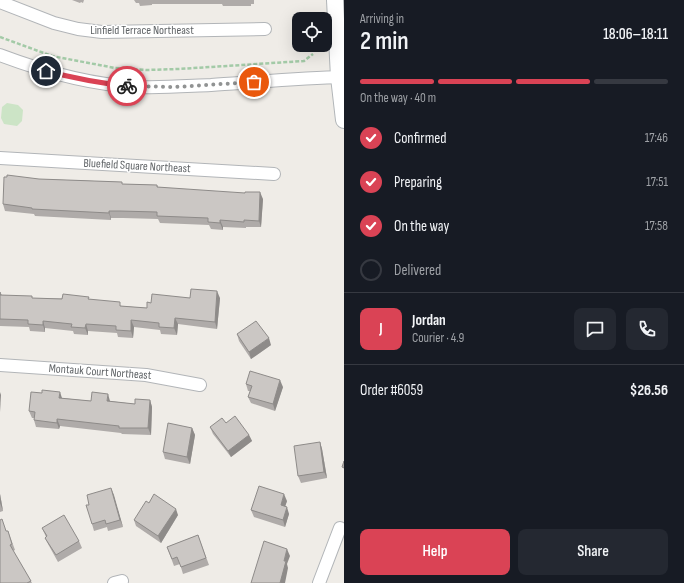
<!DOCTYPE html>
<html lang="en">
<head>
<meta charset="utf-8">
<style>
	:root { --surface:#171b24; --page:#242831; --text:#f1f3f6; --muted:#9ea1a6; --line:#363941; --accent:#da4355 }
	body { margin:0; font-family:"Sofia Sans Condensed",sans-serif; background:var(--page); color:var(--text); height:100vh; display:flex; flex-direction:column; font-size:15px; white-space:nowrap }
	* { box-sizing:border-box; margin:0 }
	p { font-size:13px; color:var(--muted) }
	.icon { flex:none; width:22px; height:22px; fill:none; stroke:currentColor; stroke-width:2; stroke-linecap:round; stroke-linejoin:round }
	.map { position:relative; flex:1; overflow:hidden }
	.panel { display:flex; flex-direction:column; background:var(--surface); width:340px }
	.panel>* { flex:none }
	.buttons { position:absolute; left:292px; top:12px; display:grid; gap:8px }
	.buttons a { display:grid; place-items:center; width:40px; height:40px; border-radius:8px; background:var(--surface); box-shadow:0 4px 16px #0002; font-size:20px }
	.pin { position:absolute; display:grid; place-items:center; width:34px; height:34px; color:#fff; margin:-17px; border:2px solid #fff; border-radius:50%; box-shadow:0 1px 4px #0007 }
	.courier { position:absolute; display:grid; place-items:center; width:40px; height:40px; margin:-20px; border:3px solid #da4355; border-radius:50%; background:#fff; color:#222; box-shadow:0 1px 5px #0007 }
	.head em { font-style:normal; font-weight:600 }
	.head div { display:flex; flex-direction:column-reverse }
	.head { display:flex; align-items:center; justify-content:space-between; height:68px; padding:0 16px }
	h1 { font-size:26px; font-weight:600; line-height:30px }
	.bar { display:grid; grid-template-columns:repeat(4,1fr); gap:6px 4px; align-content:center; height:48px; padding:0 16px }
	.bar i { height:5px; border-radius:3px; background:var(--line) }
	.bar .active { background:var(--accent) }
	.bar p { grid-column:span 4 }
	.line { display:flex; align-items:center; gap:10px; padding:0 16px; border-top:1px solid var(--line) }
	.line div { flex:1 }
	.round { display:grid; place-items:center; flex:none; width:42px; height:42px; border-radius:8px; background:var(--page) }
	ol { padding:0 16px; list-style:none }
	li { display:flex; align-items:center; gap:12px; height:44px }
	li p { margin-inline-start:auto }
	li .icon { padding:4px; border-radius:50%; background:var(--accent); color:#fff; stroke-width:4 }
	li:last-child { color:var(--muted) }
	li i { width:22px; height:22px; border:2px solid var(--line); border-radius:50% }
	.cta { display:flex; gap:8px; margin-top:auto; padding:8px 16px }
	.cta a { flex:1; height:46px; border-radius:8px; background:var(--accent); color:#fff; font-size:16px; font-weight:600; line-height:46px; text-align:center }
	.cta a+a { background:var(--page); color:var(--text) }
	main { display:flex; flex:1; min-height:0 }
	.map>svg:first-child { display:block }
	.green { fill:#cce4c6 }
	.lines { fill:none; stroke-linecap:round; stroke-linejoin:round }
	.street-casing { stroke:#b2b5b8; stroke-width:14 }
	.secondary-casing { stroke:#b1b5b8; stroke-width:18 }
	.path { stroke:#a3caa7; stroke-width:2.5; stroke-dasharray:4 2; stroke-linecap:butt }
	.street { stroke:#fff; stroke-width:12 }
	.secondary { stroke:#fff; stroke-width:16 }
	.wall { fill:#afaba9 }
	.shaded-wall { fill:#8e8b89 }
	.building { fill:#cbc7c4; stroke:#8e8b89 }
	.done { stroke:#919393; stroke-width:4; stroke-dasharray:0 7.2 }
	.route { stroke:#da4355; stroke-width:5 }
	.labels { text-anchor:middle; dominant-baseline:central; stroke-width:3; stroke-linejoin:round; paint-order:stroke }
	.street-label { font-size:12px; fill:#5f6366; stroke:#fff }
</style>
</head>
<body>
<main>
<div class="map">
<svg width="344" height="583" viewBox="0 0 344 583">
	<rect width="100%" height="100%" fill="#efece7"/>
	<path class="green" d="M7 103 18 105 23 110 22 121 17 126 4 124 1 118 2 107Z"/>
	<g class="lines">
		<defs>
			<g id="street">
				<path d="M0 2 54 23 78 29 102 32 265 29"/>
				<path d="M0 55C45 72 90 85 138 87 162 88 187 86 211 85 255 82 300 78 344 77"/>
				<path d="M0 158 274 174"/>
				<path d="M0 365 146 375 200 385"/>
				<path d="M114 583 122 581"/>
				<path d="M319 583 340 528"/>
			</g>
			<path id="secondary" d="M335 0 339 77 344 120"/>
		</defs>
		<use href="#street" class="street-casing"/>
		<use href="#secondary" class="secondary-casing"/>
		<path class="path" d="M0 37 52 56 115 68 147 70 179 69 304 61 313 54"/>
		<use href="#street" class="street"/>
		<use href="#secondary" class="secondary"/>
	</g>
	<g class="wall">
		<path d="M72 0H84L83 3 81 2 80 3Z"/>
		<path d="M134 0H254V4H251V6H223L222 4H152V5L140 6 139 3H136Z"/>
		<path d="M39 179 122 182V184L157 185 158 187 263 199 261 227H246V228L223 227V230L211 229 209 225 160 223 158 219 123 218H111V220L35 216 34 214 5 211 3 204Z"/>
		<path d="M0 292 2 295 33 298 90 299 122 306 147 308 151 303 190 298H220L217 329 178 324 177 335 161 334 160 330 134 327 133 338 118 337 117 333 88 331V335L74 334 73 331 45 328V332L30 331 29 327 0 326V329Z"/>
		<path d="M237 334 271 345 251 359 239 341Z"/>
		<path d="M246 384 283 387 275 411 251 403 248 397 250 391H248Z"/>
		<path d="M62 398 91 401H110L135 404 150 400 152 407 151 435 122 434 121 433 60 426 59 429 36 427 34 420V418H32L29 411Z"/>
		<path d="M226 423 249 435 252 441 231 457 213 434 210 427Z"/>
		<path d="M192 428 195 435 190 464 165 459 163 452Z"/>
		<path d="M320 442 322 449 327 478 301 483 298 476Z"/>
		<path d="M111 488 123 527 108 531 107 527 94 531 92 524 89 505Z"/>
		<path d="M0 494 3 511 0 512Z"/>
		<path d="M287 501 285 507 289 514 285 527 254 517 251 510Z"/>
		<path d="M178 515 161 543 136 526 134 520Z"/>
		<path d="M42 528 79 541 82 548 58 562 48 544 45 538 46 537Z"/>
		<path d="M6 531H8L15 550 13 551 32 583H0Z"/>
		<path d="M198 535 209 565 183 574 180 564 174 566 167 547Z"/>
	</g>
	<g class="shaded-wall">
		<path d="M260 192 263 199 261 227 259 221Z"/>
		<path d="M109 211 111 218V220L109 213Z"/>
		<path d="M220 220 223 227V230L220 223Z"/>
		<path d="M217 291 220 298 217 329 215 322Z"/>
		<path d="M175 318 178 324 177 335 174 328Z"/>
		<path d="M131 320 134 327 133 338 131 331Z"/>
		<path d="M43 321 45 328V332L43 325Z"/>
		<path d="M86 324 88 331V335L85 328Z"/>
		<path d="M269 338 271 345 251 359 249 352Z"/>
		<path d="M280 380 283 387 275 411 273 404Z"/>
		<path d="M0 392 1 395 0 412Z"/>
		<path d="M60 392 62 398H59Z"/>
		<path d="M108 394 110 401V408L107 401Z"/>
		<path d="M150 400 152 407 151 435 148 428Z"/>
		<path d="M57 419 60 426 59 429 57 423Z"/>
		<path d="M192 428 195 435 190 464 187 457Z"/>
		<path d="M249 435 252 441 231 457 228 451Z"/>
		<path d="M320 442 322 449 327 478 324 472Z"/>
		<path d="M111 488 114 495 123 527 120 520Z"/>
		<path d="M0 494 3 511 0 503Z"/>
		<path d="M284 494 287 501 283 512 281 505Z"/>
		<path d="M287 507 289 514 285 527 283 520Z"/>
		<path d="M176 509 178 515 161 543 158 536Z"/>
		<path d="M287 549 290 556 287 564 288 568 285 583H280L284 561Z"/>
	</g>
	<g class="building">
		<path d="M7 175 39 179 122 182V184L157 185V187L245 193V192H260L259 221 244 220V222L220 220V223L208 222V218L157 216V212L120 211H109V213L32 209V208L3 204 4 177H7Z"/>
		<path d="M191 289 217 291 215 322 175 318 174 328 159 327V323L131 320V331L116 330V326L86 324 85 328 71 327 72 324 43 321V325L28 324V320L0 319V292V295L32 296V298L62 299 63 294 89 297 88 299 120 302V306L147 308V302L151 303 152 294 190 298Z"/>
		<path d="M256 321 269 338 249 352 237 334Z"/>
		<path d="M250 371 280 380 273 404 248 397 252 386 246 384Z"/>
		<path d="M42 390 60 392 59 398 91 401 92 392 108 394 107 401 135 404V399L150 400 148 428H119V426L57 419V423L34 420 35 412 29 411 31 392 42 393Z"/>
		<path d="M235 416 249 435 228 451 210 427 222 418 226 423Z"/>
		<path d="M168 423 192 428 187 457 163 452Z"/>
		<path d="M320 442 324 472 298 476 294 446Z"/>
		<path d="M344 461V468L342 467Z"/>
		<path d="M259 486 284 494 281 505 287 507 283 520 251 510Z"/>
		<path d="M111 488 120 520 106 524 105 520 92 524 86 505H89L87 495Z"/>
		<path d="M154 494 176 509 158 536 134 520 146 501 149 503Z"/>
		<path d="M64 515 79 541 56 555 45 538 47 536 42 528Z"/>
		<path d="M2 519 6 531H8L12 544 10 545 31 581 27 583H0V520Z"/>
		<path d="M198 535 206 558 181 567 177 557 172 559 167 547Z"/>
		<path d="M264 541 287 549 284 561H286L280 583H251Z"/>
	</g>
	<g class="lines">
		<path class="done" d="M127 86 175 87 254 82"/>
		<path class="route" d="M46 71C73 78 99 83 127 86"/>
	</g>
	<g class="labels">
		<g class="street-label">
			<text x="142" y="30">Linfield Terrace Northeast</text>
			<text transform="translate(137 166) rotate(3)">Bluefield Square Northeast</text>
			<text transform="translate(100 372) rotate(4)">Montauk Court Northeast</text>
		</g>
	</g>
</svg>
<div class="buttons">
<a><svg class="icon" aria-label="locate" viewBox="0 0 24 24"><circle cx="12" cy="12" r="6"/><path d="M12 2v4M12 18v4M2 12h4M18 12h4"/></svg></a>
</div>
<div class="pin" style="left:254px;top:82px;background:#ea580c"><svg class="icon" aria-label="bag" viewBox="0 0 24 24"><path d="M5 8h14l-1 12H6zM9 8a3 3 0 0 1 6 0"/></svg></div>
<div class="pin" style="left:46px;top:71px;background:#1f2937"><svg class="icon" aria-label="home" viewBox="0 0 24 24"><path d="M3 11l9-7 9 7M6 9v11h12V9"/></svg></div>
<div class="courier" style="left:127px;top:86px"><svg class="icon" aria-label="bike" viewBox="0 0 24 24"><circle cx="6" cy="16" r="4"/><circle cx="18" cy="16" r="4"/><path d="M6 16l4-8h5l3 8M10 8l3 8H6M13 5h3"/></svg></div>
</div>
<section class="panel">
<div class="head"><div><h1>2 min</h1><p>Arriving in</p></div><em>18:06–18:11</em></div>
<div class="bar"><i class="active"></i><i class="active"></i><i class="active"></i><i></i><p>On the way · 40 m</p></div>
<ol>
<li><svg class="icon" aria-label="check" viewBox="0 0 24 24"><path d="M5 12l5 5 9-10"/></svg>Confirmed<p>17:46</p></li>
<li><svg class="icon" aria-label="check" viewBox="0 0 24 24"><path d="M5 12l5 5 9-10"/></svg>Preparing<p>17:51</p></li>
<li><svg class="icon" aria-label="check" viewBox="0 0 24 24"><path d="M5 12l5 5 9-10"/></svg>On the way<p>17:58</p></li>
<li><i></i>Delivered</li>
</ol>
<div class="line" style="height:72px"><b class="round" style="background:var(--accent);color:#fff">J</b><div><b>Jordan</b><p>Courier · 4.9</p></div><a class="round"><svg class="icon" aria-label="chat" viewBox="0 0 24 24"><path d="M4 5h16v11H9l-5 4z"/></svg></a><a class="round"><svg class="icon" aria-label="phone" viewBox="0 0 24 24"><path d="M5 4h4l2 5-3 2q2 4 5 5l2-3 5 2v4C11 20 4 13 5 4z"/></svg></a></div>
<div class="line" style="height:52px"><div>Order #6059</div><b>$26.56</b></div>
<div class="cta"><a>Help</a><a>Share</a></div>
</section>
</main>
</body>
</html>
